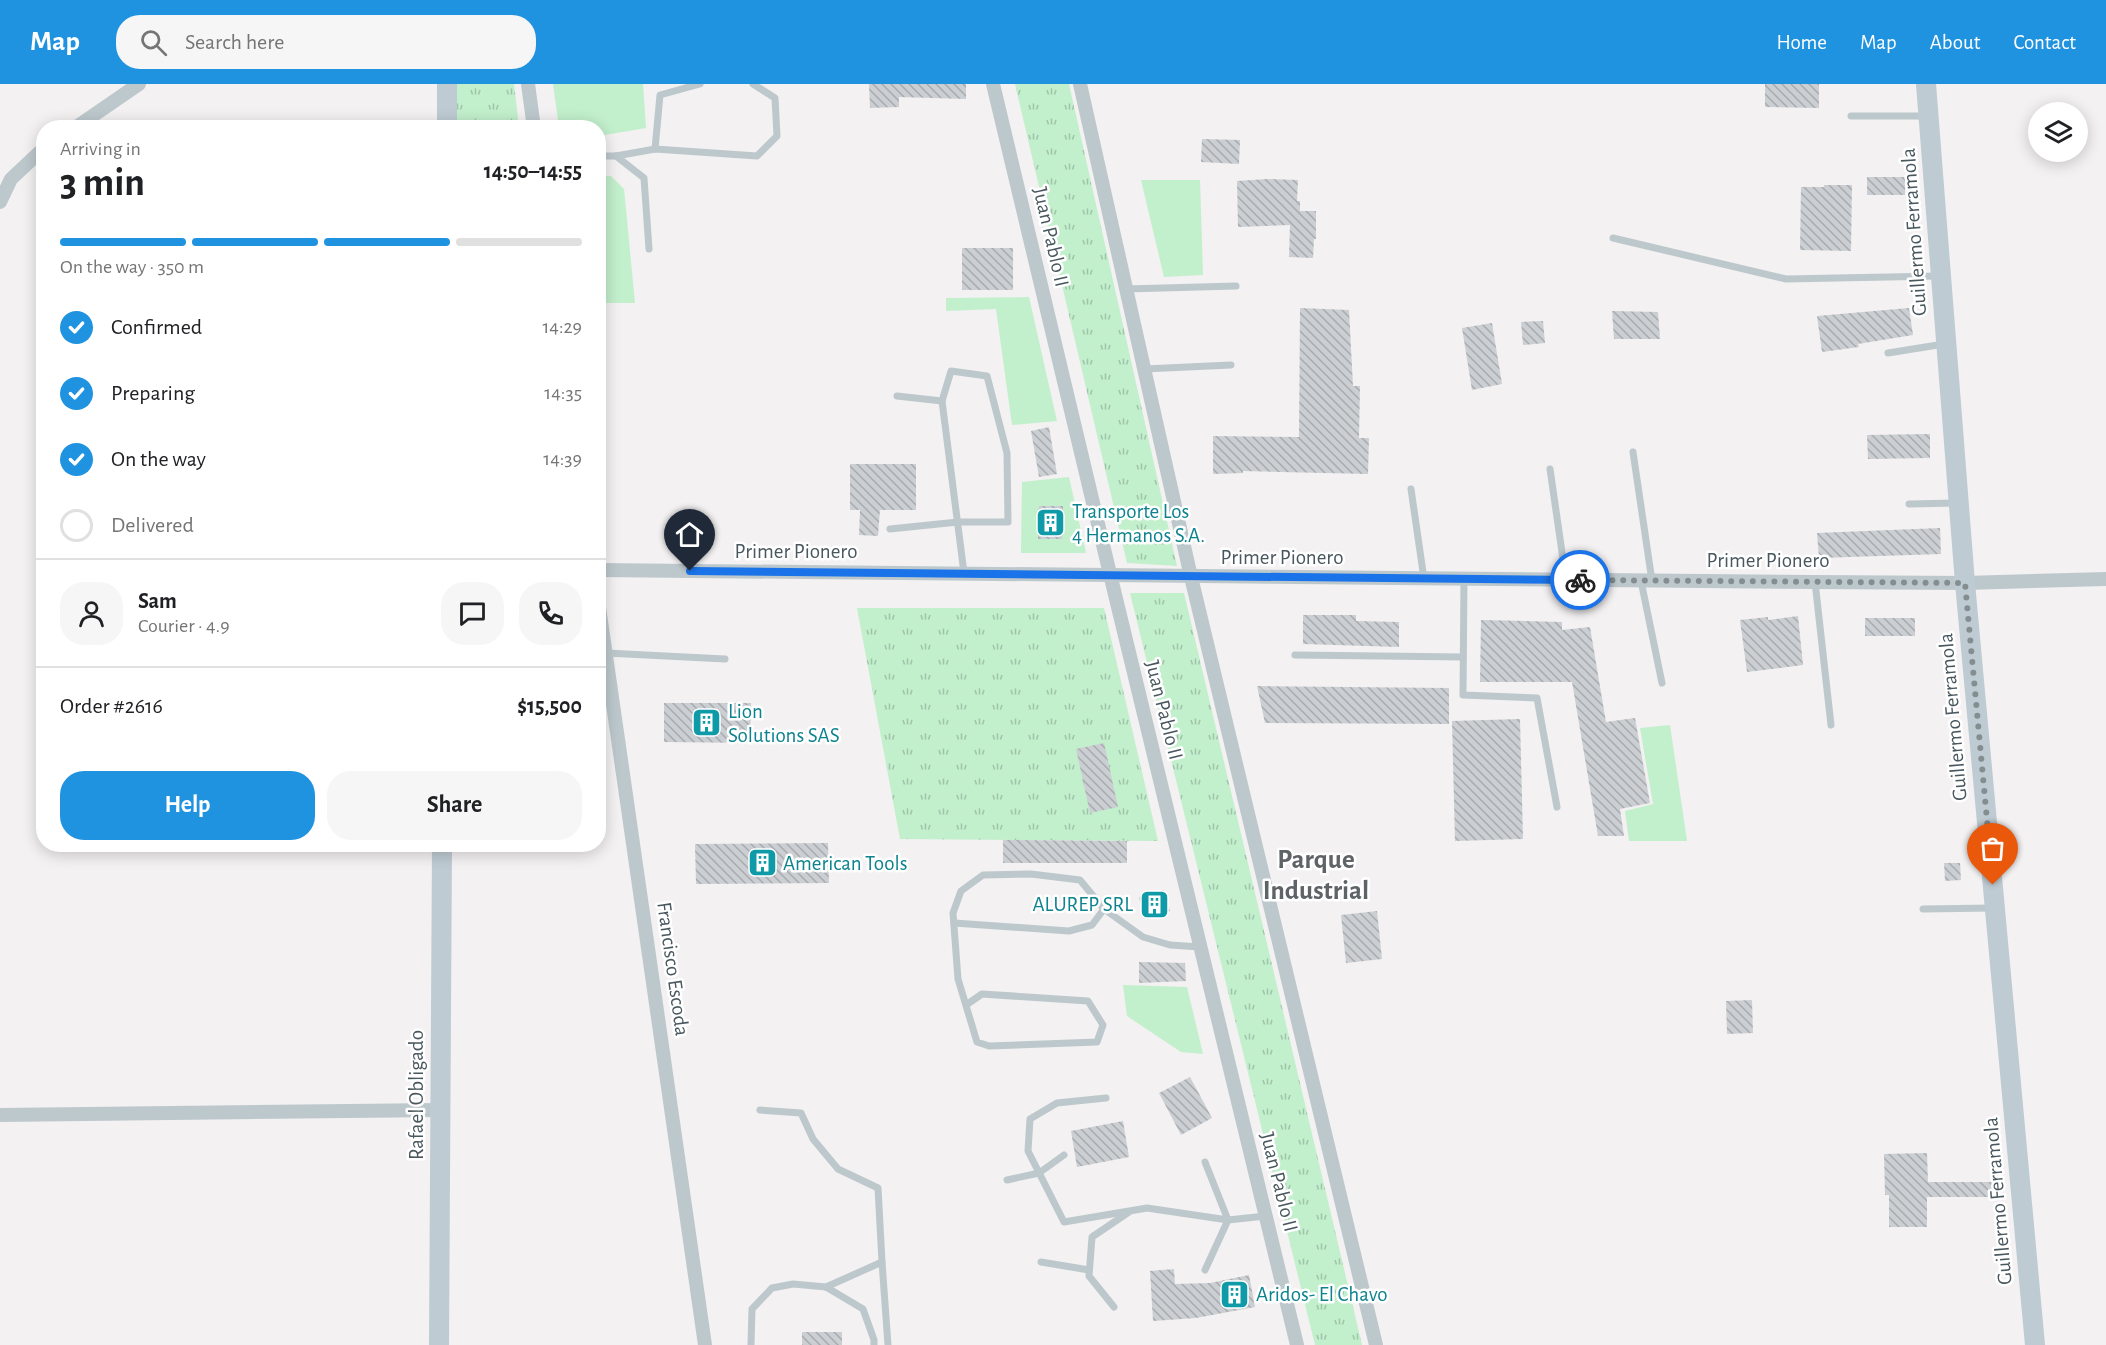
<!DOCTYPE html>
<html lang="en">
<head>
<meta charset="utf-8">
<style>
	:root { --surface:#fff; --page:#f6f6f6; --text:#202124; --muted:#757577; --line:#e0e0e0; --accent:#1f92e0 }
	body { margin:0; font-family:"Alegreya Sans",sans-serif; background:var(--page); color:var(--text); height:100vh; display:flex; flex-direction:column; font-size:22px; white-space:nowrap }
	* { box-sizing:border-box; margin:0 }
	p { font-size:20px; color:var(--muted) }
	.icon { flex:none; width:33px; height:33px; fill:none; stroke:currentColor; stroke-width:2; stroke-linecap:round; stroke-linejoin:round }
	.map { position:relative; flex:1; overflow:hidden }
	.details { position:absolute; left:36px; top:36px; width:570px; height:732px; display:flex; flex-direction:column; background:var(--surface); border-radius:24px; box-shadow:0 3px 15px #0003 }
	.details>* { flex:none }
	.controls { position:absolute; left:2028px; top:18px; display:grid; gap:12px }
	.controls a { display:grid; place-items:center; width:60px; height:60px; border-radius:50%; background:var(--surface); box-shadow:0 3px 15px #0003; font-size:30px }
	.pin { position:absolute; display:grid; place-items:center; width:51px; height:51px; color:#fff; margin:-62px -26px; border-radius:50% 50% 50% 0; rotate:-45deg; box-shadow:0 0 6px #0007 }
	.pin .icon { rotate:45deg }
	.courier { position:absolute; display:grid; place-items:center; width:60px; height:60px; margin:-30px; border:4px solid #1a73e8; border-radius:50%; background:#fff; color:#222; box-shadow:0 2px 8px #0007 }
	.headline em { font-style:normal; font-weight:700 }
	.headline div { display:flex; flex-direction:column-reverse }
	.headline { display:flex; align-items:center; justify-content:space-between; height:102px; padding:0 24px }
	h1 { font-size:39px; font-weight:700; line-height:45px }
	.bar { display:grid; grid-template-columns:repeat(4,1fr); gap:9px 6px; align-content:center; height:72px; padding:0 24px }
	.bar i { height:8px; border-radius:4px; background:var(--line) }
	.bar .on { background:var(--accent) }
	.bar p { grid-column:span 4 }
	.line { display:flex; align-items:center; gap:15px; padding:0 24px; border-top:2px solid var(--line) }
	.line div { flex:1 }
	.round { display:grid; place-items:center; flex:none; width:63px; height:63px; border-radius:24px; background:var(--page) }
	ol { padding:0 24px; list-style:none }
	li { display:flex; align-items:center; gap:18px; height:66px }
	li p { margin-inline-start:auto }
	li .icon { padding:6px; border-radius:50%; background:var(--accent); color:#fff; stroke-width:4 }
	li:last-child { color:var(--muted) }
	li i { width:33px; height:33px; border:3px solid var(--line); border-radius:50% }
	.cta { display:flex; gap:12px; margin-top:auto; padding:12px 24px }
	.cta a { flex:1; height:69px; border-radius:24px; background:var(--accent); color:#fff; font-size:24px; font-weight:700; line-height:69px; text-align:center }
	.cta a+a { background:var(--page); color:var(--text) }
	header { display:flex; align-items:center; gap:36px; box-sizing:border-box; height:84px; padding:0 30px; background:var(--accent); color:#fff }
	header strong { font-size:28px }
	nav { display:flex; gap:33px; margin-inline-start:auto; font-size:21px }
	.search { width:420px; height:54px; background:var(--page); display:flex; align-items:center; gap:15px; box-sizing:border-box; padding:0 21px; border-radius:24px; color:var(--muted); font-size:22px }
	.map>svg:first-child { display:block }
	.grass { fill:url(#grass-tufts) }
	.garden { fill:#c2efcc }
	.building { fill:url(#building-back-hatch) }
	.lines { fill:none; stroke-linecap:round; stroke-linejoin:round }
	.lane { stroke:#bdc8cd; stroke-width:7 }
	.street { stroke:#bdc8cd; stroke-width:14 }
	.secondary { stroke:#becbd2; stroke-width:20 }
	.done { stroke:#848e91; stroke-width:6; stroke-dasharray:0 10.8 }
	.route { stroke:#1a73e8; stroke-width:8 }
	.labels { text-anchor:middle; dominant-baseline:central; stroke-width:5; stroke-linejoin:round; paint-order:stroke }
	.street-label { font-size:21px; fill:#49585e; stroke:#fff }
	.culture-label { font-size:21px; fill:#0d838f; stroke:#fff; text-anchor:start }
	.district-label { font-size:27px; font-weight:bold; fill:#5e6366; stroke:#fff }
</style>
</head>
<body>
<header>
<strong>Map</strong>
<div class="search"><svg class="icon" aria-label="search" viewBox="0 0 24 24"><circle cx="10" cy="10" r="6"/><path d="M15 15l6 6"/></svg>Search here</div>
<nav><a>Home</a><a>Map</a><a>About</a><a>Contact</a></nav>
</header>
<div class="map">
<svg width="2106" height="1261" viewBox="0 0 2106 1261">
	<defs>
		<pattern id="grass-tufts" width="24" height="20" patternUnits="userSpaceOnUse" patternTransform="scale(1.5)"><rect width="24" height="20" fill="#c2efcc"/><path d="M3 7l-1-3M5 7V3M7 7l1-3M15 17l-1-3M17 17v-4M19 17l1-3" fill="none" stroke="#a0c4a9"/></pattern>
		<pattern id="building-back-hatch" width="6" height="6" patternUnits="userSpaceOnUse" patternTransform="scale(1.5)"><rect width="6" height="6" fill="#cbcfd3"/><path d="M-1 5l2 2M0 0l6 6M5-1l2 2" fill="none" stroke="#a7abae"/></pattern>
	</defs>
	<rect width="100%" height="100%" fill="#f3f1f1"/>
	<g class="grass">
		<path d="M455 0H514L519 43 455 44Z"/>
		<path d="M1015 0H1069L1177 482 1127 479Z"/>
		<path d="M1130 509H1184L1362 1261H1315Z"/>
		<path d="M857 524H1104L1158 757 900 755Z"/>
	</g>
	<g class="garden">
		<path d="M553 0H643L646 44 599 52 598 44 559 43Z"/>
		<path d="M599 92H611L624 105 635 219H599Z"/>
		<path d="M1141 96H1200L1203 191 1164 193Z"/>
		<path d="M1029 213 1057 337 1012 341 996 225 946 227V214Z"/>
		<path d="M1069 393 1086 469H1021L1022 398Z"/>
		<path d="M1670 641 1687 757H1629L1625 727 1653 720 1640 644Z"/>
		<path d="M1123 901 1187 903 1203 970 1181 968 1127 932Z"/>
	</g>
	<g class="building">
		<path d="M869 0H966V15L899 13V23L870 24Z"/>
		<path d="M1765 0H1819V24L1765 23Z"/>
		<path d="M1202 55 1240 56 1239 80 1201 78Z"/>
		<rect x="1867" y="93" width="38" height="18"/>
		<path d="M1267 95 1298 96 1297 117H1300V127H1316V155H1314L1313 174 1289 173 1290 141 1238 143 1237 97Z"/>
		<path d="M1824 101H1852L1851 167 1800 166 1801 103H1824Z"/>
		<rect x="962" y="164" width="51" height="42"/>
		<path d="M1300 224 1349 226 1353 302H1360L1359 354H1369L1368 390 1243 387V389L1213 390V352L1299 353Z"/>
		<path d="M1909 224 1913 251 1858 260 1859 263 1822 268 1817 232Z"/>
		<path d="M1612 227 1658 228 1660 255H1614Z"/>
		<path d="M1543 237 1545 259 1523 261 1521 238Z"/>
		<path d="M1492 239 1502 300 1472 306 1462 244Z"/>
		<path d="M1049 343 1057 390 1039 393 1031 347Z"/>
		<path d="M1930 350V374L1868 375 1867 351Z"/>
		<path d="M850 380H916V426H880L878 452 859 451 860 426H850Z"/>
		<path d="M1039 422H1063L1062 455H1038Z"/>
		<path d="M1940 444 1941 470 1819 474 1817 449Z"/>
		<path d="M1303 531H1356V537L1399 538V563L1303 560Z"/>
		<path d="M1798 532 1803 581 1747 588 1740 536 1768 533V536Z"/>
		<rect x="1865" y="534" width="50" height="18"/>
		<path d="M1481 536 1562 538V546L1590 543 1606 638 1635 634 1650 719 1620 725 1624 752H1598L1572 598H1480Z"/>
		<path d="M1257 602 1449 604V640L1265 639Z"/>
		<path d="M664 619H751L750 659 664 658Z"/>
		<path d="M1520 635 1523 755 1455 757 1452 637Z"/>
		<path d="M1104 659 1118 723 1090 729 1076 665Z"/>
		<path d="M1003 756 1127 757V779H1003Z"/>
		<path d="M828 759 829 799 696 800 695 760Z"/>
		<path d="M1944 779H1960L1961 796 1945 797Z"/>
		<path d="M1164 806 1170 827 1145 834 1139 813Z"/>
		<path d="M1377 827 1382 875 1346 879 1341 831Z"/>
		<path d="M1139 878 1185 879 1186 897 1139 899Z"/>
		<path d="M1752 916 1753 949 1727 950 1726 917Z"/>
		<path d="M1190 993 1212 1034 1181 1051 1159 1009Z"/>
		<path d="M1123 1037 1129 1073 1077 1083 1071 1047Z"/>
		<path d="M1927 1069 1928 1098H1996V1113H1927V1143H1889V1111H1885L1884 1070Z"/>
		<path d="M1174 1185 1175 1200 1210 1199 1249 1191 1255 1223 1196 1234 1153 1237 1150 1187Z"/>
		<rect x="802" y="1248" width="40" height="13"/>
	</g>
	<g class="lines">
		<g class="lane">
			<path d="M1851 32H1926"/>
			<path d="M655 65 660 11 700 0"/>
			<path d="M598 72H616L655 65 757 72 777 52 775 14 753 0"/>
			<path d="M616 72 644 94 649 165"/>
			<path d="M1613 154 1786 195 1939 192"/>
			<path d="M1126 205 1236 202"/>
			<path d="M1888 269 1944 260"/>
			<path d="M1144 285 1231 281"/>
			<path d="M942 317 964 489"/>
			<path d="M1633 368 1652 497"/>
			<path d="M1550 385 1566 496"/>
			<path d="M1411 405 1424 495"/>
			<path d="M1909 420 1957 419"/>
			<path d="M890 445 958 438H1008L1007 369 987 292 951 287 942 317 897 312"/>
			<path d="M1464 495 1463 611 1537 614 1557 723"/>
			<path d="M1641 497 1662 599"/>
			<path d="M1815 498 1831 641"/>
			<path d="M606 569 725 575"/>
			<path d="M1295 571 1463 573"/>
			<path d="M1923 825 1992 824"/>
			<path d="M954 839 1069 847 1092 841 1104 825"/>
			<path d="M966 921 982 910 1088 917 1103 941 1097 958 989 962 977 958 958 895 953 829 961 807 983 791 1031 790 1080 796 1104 825 1143 853 1170 861 1200 863"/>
			<path d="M1106 1014 1057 1019 1030 1035 1028 1067 1064 1138 1147 1124 1228 1136 1205 1186"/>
			<path d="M760 1026 801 1029 813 1055 838 1085 878 1104 882 1178 826 1203"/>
			<path d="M1205 1078 1228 1136 1266 1132"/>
			<path d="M1007 1096 1039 1089 1064 1071"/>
			<path d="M882 1178 888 1261"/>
			<path d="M1041 1178 1089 1186"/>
			<path d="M1114 1223 1089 1192 1092 1153 1129 1128"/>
			<path d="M751 1261 752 1225 772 1204 793 1200 826 1203 863 1225 874 1256V1261"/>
		</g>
		<g class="street">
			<path d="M528 0 534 44"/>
			<path d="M993 0 1110 490 1297 1261"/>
			<path d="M1080 0 1191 493 1376 1261"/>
			<path d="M75 44 139 0"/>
			<path d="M0 118 11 95 44 64"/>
			<path d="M598 486 1815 498 1965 499 2106 495"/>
			<path d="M598 516 705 1261"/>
			<path d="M0 1031 440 1026"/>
		</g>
		<g class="secondary">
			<path d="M1926 0 1965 499 2035 1261"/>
			<path d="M447 44V0"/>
			<path d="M439 1261 442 760"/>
		</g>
	</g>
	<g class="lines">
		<path class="done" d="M1580 496 1965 499 1993 801"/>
		<path class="route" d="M690 487 1580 496"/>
	</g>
	<defs>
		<symbol id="building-square" viewBox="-11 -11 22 22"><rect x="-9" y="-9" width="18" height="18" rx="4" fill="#0f9aa8" stroke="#fff"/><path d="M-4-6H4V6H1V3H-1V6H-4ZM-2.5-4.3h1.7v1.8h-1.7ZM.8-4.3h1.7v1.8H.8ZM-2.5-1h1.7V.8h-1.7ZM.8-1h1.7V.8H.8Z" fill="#fff"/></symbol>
	</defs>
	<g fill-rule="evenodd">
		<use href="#building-square" x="1034" y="422" width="33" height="33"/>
		<use href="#building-square" x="690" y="622" width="33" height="33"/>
		<use href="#building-square" x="746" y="762" width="33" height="33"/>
		<use href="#building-square" x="1138" y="804" width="33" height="33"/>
		<use href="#building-square" x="1218" y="1194" width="33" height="33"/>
	</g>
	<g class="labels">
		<g class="street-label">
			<text transform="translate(1914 148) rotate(-94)">Guillermo Ferramola</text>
			<text transform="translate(1051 153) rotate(77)">Juan Pablo II</text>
			<text x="796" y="467">Primer Pionero</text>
			<text x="1282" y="473">Primer Pionero</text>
			<text x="1768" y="476">Primer Pionero</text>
			<text transform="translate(1164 626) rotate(76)">Juan Pablo II</text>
			<text transform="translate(1953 633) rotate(-95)">Guillermo Ferramola</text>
			<text transform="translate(673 885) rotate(82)">Francisco Escoda</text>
			<text transform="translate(416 1011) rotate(-90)">Rafael Obligado</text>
			<text transform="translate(1279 1098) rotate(76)">Juan Pablo II</text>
			<text transform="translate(1998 1117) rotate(-95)">Guillermo Ferramola</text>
		</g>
		<g class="culture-label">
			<text x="1072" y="427">Transporte Los<tspan x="1072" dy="24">4 Hermanos S.A.</tspan></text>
			<text x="728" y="627">Lion<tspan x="728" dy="24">Solutions SAS</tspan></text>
			<text x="783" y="779">American Tools</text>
			<text x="1133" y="820" text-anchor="end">ALUREP SRL</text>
			<text x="1256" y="1210">Aridos- El Chavo</text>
		</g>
		<g class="district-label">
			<text x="1316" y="775">Parque<tspan x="1316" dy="31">Industrial</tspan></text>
		</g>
	</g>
</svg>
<div class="controls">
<a><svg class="icon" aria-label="layers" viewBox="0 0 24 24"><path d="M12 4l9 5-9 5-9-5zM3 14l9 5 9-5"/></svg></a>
</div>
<div class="pin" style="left:1993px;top:801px;background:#ea580c"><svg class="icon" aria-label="bag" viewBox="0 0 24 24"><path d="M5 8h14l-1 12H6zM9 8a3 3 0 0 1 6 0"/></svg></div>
<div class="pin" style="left:690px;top:487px;background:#1f2937"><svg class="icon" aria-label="home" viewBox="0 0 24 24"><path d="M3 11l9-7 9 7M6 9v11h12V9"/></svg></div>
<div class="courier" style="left:1580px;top:496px"><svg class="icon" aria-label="bike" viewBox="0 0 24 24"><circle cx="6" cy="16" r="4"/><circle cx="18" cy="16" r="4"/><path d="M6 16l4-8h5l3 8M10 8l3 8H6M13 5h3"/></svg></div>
<section class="details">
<div class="headline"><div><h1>3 min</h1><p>Arriving in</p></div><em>14:50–14:55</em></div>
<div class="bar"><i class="on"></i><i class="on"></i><i class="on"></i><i></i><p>On the way · 350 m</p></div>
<ol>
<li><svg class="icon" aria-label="check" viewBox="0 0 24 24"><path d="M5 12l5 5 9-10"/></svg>Confirmed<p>14:29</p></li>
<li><svg class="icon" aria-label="check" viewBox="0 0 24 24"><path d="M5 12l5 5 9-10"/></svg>Preparing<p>14:35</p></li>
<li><svg class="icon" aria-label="check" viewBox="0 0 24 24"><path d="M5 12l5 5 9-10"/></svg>On the way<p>14:39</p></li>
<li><i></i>Delivered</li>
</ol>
<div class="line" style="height:108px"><a class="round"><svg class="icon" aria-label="person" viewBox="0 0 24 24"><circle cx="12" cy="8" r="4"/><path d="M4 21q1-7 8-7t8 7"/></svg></a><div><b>Sam</b><p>Courier · 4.9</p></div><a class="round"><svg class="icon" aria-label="chat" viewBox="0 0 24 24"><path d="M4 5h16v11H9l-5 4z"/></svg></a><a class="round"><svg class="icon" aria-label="phone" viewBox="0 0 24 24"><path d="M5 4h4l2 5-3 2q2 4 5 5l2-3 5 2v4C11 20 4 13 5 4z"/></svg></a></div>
<div class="line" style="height:78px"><div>Order #2616</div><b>$15,500</b></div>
<div class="cta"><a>Help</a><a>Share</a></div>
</section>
</div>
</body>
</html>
